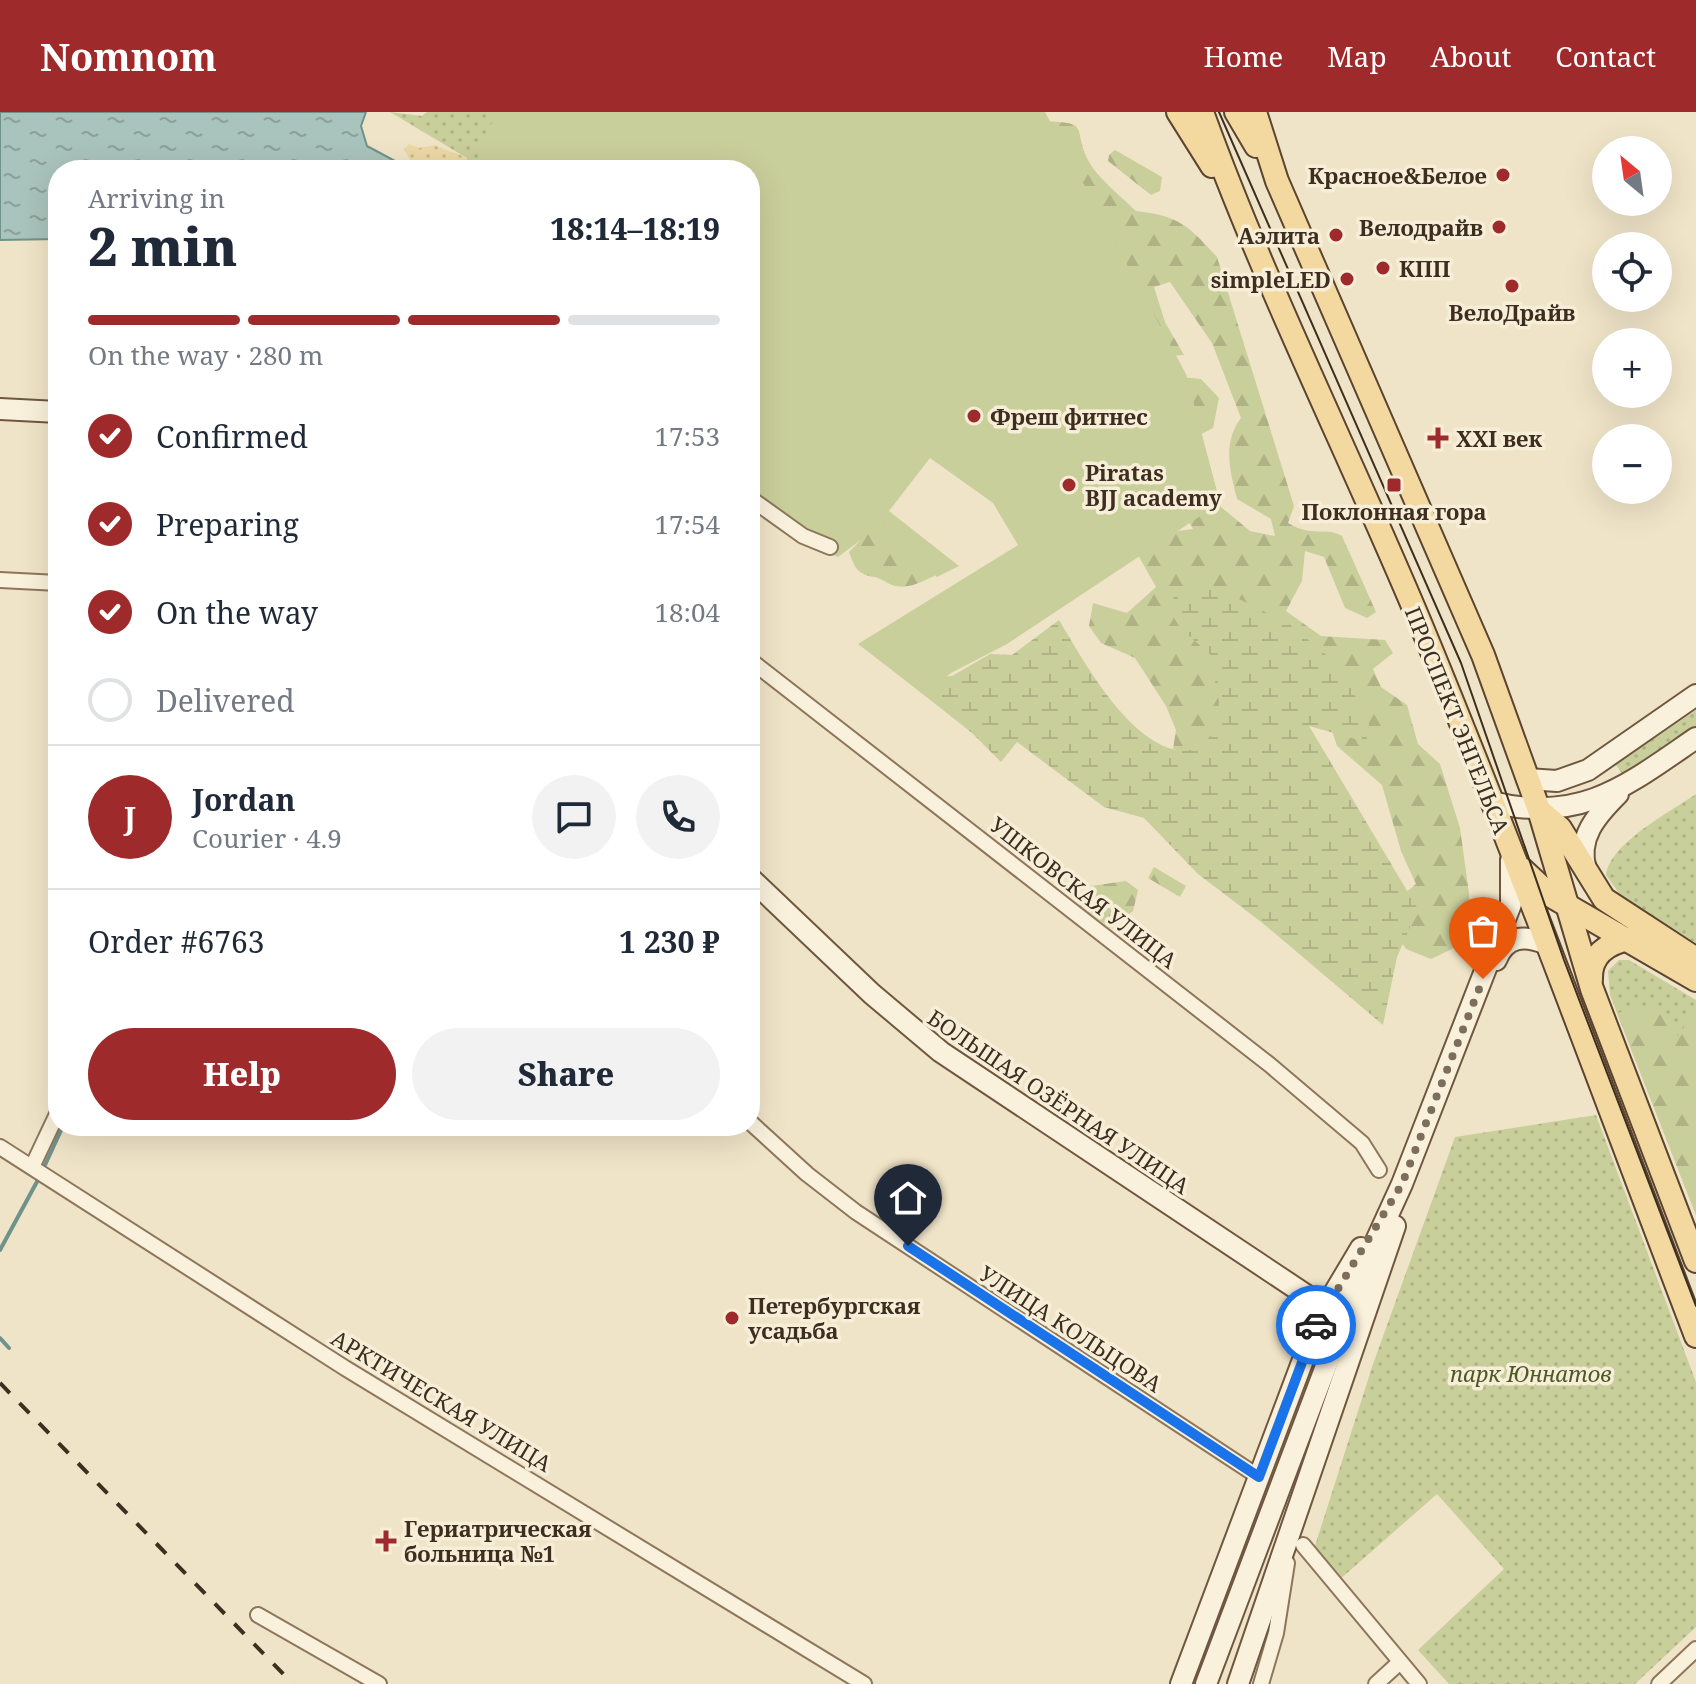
<!DOCTYPE html>
<html lang="en">
<head>
<meta charset="utf-8">
<style>
	:root { --surface:#fff; --page:#f2f2f3; --text:#1f2937; --muted:#747a83; --line:#e0e1e3; --accent:#9e2a2b }
	body { margin:0; font-family:"Noto Serif",serif; background:var(--page); color:var(--text); height:100vh; display:flex; flex-direction:column; font-size:30px; white-space:nowrap }
	* { box-sizing:border-box; margin:0 }
	p { font-size:26px; color:var(--muted) }
	.icon { flex:none; width:44px; height:44px; fill:none; stroke:currentColor; stroke-width:2; stroke-linecap:round; stroke-linejoin:round }
	.map { position:relative; flex:1; overflow:hidden }
	.drawer { position:absolute; left:48px; top:48px; width:712px; height:976px; display:flex; flex-direction:column; background:var(--surface); border-radius:32px; box-shadow:0 8px 32px #0002 }
	.drawer>* { flex:none }
	.needle { width:52px; rotate:331deg }
	.fabs { position:absolute; left:1592px; top:24px; display:grid; gap:16px }
	.fabs a { display:grid; place-items:center; width:80px; height:80px; border-radius:50%; background:var(--surface); box-shadow:0 8px 32px #0002; font-size:40px }
	.pin { position:absolute; display:grid; place-items:center; width:68px; height:68px; color:#fff; margin:-82px -34px; border-radius:50% 50% 50% 0; rotate:-45deg; box-shadow:0 0 8px #0007 }
	.pin .icon { rotate:45deg }
	.courier { position:absolute; display:grid; place-items:center; width:80px; height:80px; margin:-40px; border:6px solid #1a73e8; border-radius:50%; background:#fff; color:#222; box-shadow:0 2px 10px #0007 }
	.headline em { font-style:normal; font-weight:800 }
	.headline div { display:flex; flex-direction:column-reverse }
	.headline { display:flex; align-items:center; justify-content:space-between; height:136px; padding:0 40px }
	h1 { font-size:52px; font-weight:800; line-height:60px }
	.bar { display:grid; grid-template-columns:repeat(4,1fr); gap:12px 8px; align-content:center; height:96px; padding:0 40px }
	.bar i { height:10px; border-radius:6px; background:var(--line) }
	.bar .active { background:var(--accent) }
	.bar p { grid-column:span 4 }
	.line { display:flex; align-items:center; gap:20px; padding:0 40px; border-top:2px solid var(--line) }
	.line div { flex:1 }
	.round { display:grid; place-items:center; flex:none; width:84px; height:84px; border-radius:42px; background:var(--page) }
	ol { padding:0 40px; list-style:none }
	li { display:flex; align-items:center; gap:24px; height:88px }
	li p { margin-inline-start:auto }
	li .icon { padding:8px; border-radius:50%; background:var(--accent); color:#fff; stroke-width:4 }
	li:last-child { color:var(--muted) }
	li i { width:44px; height:44px; border:4px solid var(--line); border-radius:50% }
	.action { display:flex; gap:16px; margin-top:auto; padding:16px 40px }
	.action a { flex:1; height:92px; border-radius:48px; background:var(--accent); color:#fff; font-size:32px; font-weight:800; line-height:92px; text-align:center }
	.action a+a { background:var(--page); color:var(--text) }
	header { display:flex; align-items:center; gap:48px; box-sizing:border-box; height:112px; padding:0 40px; background:var(--accent); color:#fff }
	header strong { font-size:38px }
	nav { display:flex; gap:44px; margin-inline-start:auto; font-size:28px }
	.map>svg:first-child { display:block }
	.grass { fill:url(#grass-dots) }
	.forest { fill:url(#forest-firs) }
	.wetland { fill:url(#wetland-marsh) }
	.sand { fill:url(#sand-dots) }
	.pitch { fill:#c9cf9b }
	.water { fill:url(#water-ripples); stroke:#6f938a; stroke-width:2 }
	.lines { fill:none; stroke-linecap:round; stroke-linejoin:round }
	.stream { stroke:#6f938a; stroke-width:4 }
	.street-casing { stroke:#8d765c; stroke-width:18 }
	.secondary-casing { stroke:#6f573f; stroke-width:24 }
	.primary-casing { stroke:#5b4430; stroke-width:26 }
	.street { stroke:#faf1dc; stroke-width:14 }
	.secondary { stroke:#faf1dc; stroke-width:20 }
	.primary { stroke:#f3d9a0; stroke-width:22 }
	.tram { stroke:#3d2e20; stroke-width:2 }
	.rail { stroke:#3d2e20; stroke-width:4; stroke-dasharray:14 14; stroke-linecap:butt }
	.done { stroke:#7c6e5b; stroke-width:8; stroke-dasharray:0 14.4 }
	.route { stroke:#1a73e8; stroke-width:10 }
	.poi-dot { fill:#9e2a2b; stroke:#f7eed8; stroke-width:3 }
	.labels { text-anchor:middle; dominant-baseline:central; stroke-width:7; stroke-linejoin:round; paint-order:stroke }
	.poi-label { font-size:22px; font-weight:bold; fill:#3d2e20; stroke:#f7eed8; text-anchor:start }
	.street-label { font-size:22px; fill:#3d2e20; stroke:#f7eed8 }
	.park-label { font-size:22px; font-style:italic; fill:#4d5a26; stroke:#f7eed8 }
</style>
</head>
<body>
<header>
<strong>Nomnom</strong>
<nav><a>Home</a><a>Map</a><a>About</a><a>Contact</a></nav>
</header>
<div class="map">
<svg width="1696" height="1572" viewBox="0 0 1696 1572">
	<defs>
		<pattern id="grass-dots" width="8" height="8" patternUnits="userSpaceOnUse" patternTransform="scale(2)"><rect width="8" height="8" fill="#c9cf9b"/><path d="M2 2h.1M6 6h.1" fill="none" stroke="#aeb285" stroke-width="1.8" stroke-linecap="round"/></pattern>
		<pattern id="forest-firs" width="22" height="20" patternUnits="userSpaceOnUse" patternTransform="scale(2)"><rect width="22" height="20" fill="#c9cf9b"/><path d="M5 1l3.5 6h-7zM16 11l3.5 6h-7z" fill="#aeb285"/></pattern>
		<pattern id="wetland-marsh" width="20" height="14" patternUnits="userSpaceOnUse" patternTransform="scale(2)"><rect width="20" height="14" fill="#c9cf9b"/><path d="M1 5h8M5 5V1M11 12h8M15 12V8" fill="none" stroke="#aeb285"/></pattern>
		<pattern id="sand-dots" width="8" height="8" patternUnits="userSpaceOnUse" patternTransform="scale(2)"><rect width="8" height="8" fill="#ecd9a5"/><path d="M2 2h.1M6 6h.1" fill="none" stroke="#cbbb8e" stroke-width="1.8" stroke-linecap="round"/></pattern>
		<pattern id="water-ripples" width="26" height="14" patternUnits="userSpaceOnUse" patternTransform="scale(2)"><rect width="26" height="14" fill="#a9c4bc"/><path d="M2 4q2-2 4 0t4 0M15 11q2-2 4 0t4 0" fill="none" stroke="#8ba098"/></pattern>
	</defs>
	<rect width="100%" height="100%" fill="#f0e4c8"/>
	<g class="grass">
		<path d="M390 0 422 4 427 0H649L684 58H463L467 46Z"/>
		<path d="M1696 598V614L1623 663 1616 653Z"/>
		<path d="M1696 682V831L1621 784 1606 763C1611 730 1669 701 1696 682Z"/>
		<path d="M1619 848H1629L1696 888V1103L1610 883 1608 859Z"/>
		<path d="M1596 1003 1696 1270V1515L1635 1572H1449L1418 1538 1504 1457 1437 1382 1338 1469 1313 1440 1373 1252 1455 1025Z"/>
	</g>
	<g class="forest">
		<path d="M1044 9C1092 11 1072 15 1088 48 1097 66 1121 84 1136 99 1179 104 1188 113 1217 145L1294 394 1288 411C1313 426 1325 414 1342 424L1376 500 1367 506 1345 496 1324 445 1305 439 1302 469 1286 499 1321 524 1385 528 1393 541 1373 557 1381 575 1407 593 1418 632 1440 652 1460 716 1469 781V810L1456 835 1431 847 1406 837 1381 801 1416 772 1401 739 1382 673 1337 634 1328 606 1286 580 1321 670 1173 637 1176 618 1166 594 1135 546 1101 531 1089 514 1093 491 1127 501 1156 475 1133 434 1147 423 1193 417 1153 345 1171 264 1201 267 1219 286 1213 316 1190 328 1208 347 1221 395 1250 419 1275 424 1271 407 1237 387C1230 359 1222 331 1241 306L1212 231 1170 170 1154 175 1165 210 1184 243 1167 244Z"/>
		<path d="M1115 38 1162 65 1160 79 1151 83 1108 49 1109 43Z"/>
		<path d="M880 408 942 460C927 467 909 479 892 473 886 471 881 466 874 465 857 462 855 456 849 440Z"/>
		<path d="M1154 755 1186 774 1180 785 1148 766Z"/>
		<path d="M1126 769 1138 778 1133 799 1110 816 1080 794 1091 774Z"/>
		<path d="M1655 893 1679 926 1689 904 1696 899V1103L1617 901Z"/>
	</g>
	<path class="wetland" d="M1198 474 1237 486 1289 512 1341 555 1369 612 1366 630 1309 614 1418 797 1397 845 1383 913 1265 813 1198 762 1144 706 1104 695 1017 630 1001 650 972 621 896 561 917 566 952 564 990 542 1012 543 1059 508C1083 548 1124 623 1172 637 1180 639 1189 638 1197 638L1216 618 1219 590 1210 542 1181 517 1171 501 1174 483Z"/>
	<path class="sand" d="M409 32 419 36 436 33C447 40 456 40 467 46L463 58H417L404 38Z"/>
	<path class="pitch" d="M498 0H1045L1186 262 1220 391 1007 532 951 561 923 582 858 532 1018 433 993 391 930 346 889 399 959 454 937 465 882 412 838 445 804 433 750 394V58H488L477 38Z"/>
	<path class="water" d="M0 0H366L361 14 367 34 397 50 403 58H58V127L0 128Z"/>
	<g class="lines">
		<g class="stream">
			<path d="M45 1053 63 1014"/>
			<path d="M0 1138 39 1066"/>
			<path d="M0 1226 9 1236"/>
		</g>
		<defs>
			<g id="street">
				<path d="M750 386 803 424 830 435"/>
				<path d="M0 468 58 471"/>
				<path d="M750 548 1270 953 1362 1031 1379 1058"/>
				<path d="M750 1010 807 1062 856 1100 1259 1365"/>
				<path d="M0 1035 345 1256 864 1572"/>
				<path d="M32 1055 58 1000"/>
				<path d="M1303 1433 1419 1572"/>
				<path d="M258 1503 379 1572"/>
				<path d="M1261 1572 1276 1521 1287 1451"/>
				<path d="M1376 1572 1400 1550"/>
				<path d="M1659 1572 1696 1537"/>
			</g>
			<g id="secondary">
				<path d="M0 297 58 300"/>
				<path d="M1527 667 1557 669 1588 658 1696 583"/>
				<path d="M1491 690C1581 712 1626 674 1696 626"/>
				<path d="M1586 758C1576 726 1597 703 1618 682"/>
				<path d="M750 766 872 882 941 940 1324 1195"/>
				<path d="M1496 848C1506 823 1525 823 1547 832"/>
				<path d="M1181 1572 1318 1208 1361 1136"/>
				<path d="M1206 1572 1360 1164 1402 1072 1511 792V748"/>
				<path d="M1238 1572 1395 1114"/>
			</g>
			<g id="primary">
				<path d="M1178 0 1212 54"/>
				<path d="M1202 0C1265 174 1349 341 1421 513 1518 747 1605 986 1696 1224"/>
				<path d="M1236 0 1256 34"/>
				<path d="M1255 0 1277 69 1483 543 1539 698 1592 877 1696 1149"/>
				<path d="M1539 698 1560 716 1604 787 1696 847"/>
				<path d="M1522 757 1551 784 1696 868"/>
				<path d="M1591 867C1590 843 1607 831 1630 827"/>
			</g>
		</defs>
		<use href="#street" class="street-casing"/>
		<use href="#secondary" class="secondary-casing"/>
		<use href="#primary" class="primary-casing"/>
		<use href="#street" class="street"/>
		<use href="#secondary" class="secondary"/>
		<use href="#primary" class="primary"/>
		<path class="tram" d="M1219 0 1461 551 1564 848 1696 1194"/>
		<path class="rail" d="M0 1271 293 1572"/>
	</g>
	<g class="lines">
		<path class="done" d="M1316 1213 1402 1072 1483 867"/>
		<path class="route" d="M908 1134 1259 1365 1316 1213"/>
	</g>
	<g class="poi-dot">
		<circle cx="1503" cy="63" r="8"/>
		<circle cx="1499" cy="115" r="8"/>
		<circle cx="1336" cy="123" r="8"/>
		<circle cx="1383" cy="156" r="8"/>
		<circle cx="1347" cy="167" r="8"/>
		<circle cx="1512" cy="174" r="8"/>
		<circle cx="974" cy="304" r="8"/>
		<path d="M1434 314h8v8h8v8h-8v8h-8v-8h-8v-8h8z"/>
		<circle cx="1069" cy="373" r="8"/>
		<rect x="1386" y="365" width="16" height="16" rx="4"/>
		<circle cx="732" cy="1206" r="8"/>
		<path d="M382 1417h8v8h8v8h-8v8h-8v-8h-8v-8h8z"/>
	</g>
	<g class="labels">
		<g class="poi-label">
			<text x="1487" y="63" text-anchor="end">Красное&amp;Белое</text>
			<text x="1483" y="115" text-anchor="end">Велодрайв</text>
			<text x="1320" y="123" text-anchor="end">Аэлита</text>
			<text x="1399" y="156">КПП</text>
			<text x="1331" y="167" text-anchor="end">simpleLED</text>
			<text x="1512" y="200" text-anchor="middle">ВелоДрайв</text>
			<text x="990" y="304">Фреш фитнес</text>
			<text x="1456" y="326">XXI век</text>
			<text x="1085" y="360">Piratas<tspan x="1085" dy="25">BJJ academy</tspan></text>
			<text x="1394" y="399" text-anchor="middle">Поклонная гора</text>
			<text x="748" y="1193">Петербургская<tspan x="748" dy="25">усадьба</tspan></text>
			<text x="404" y="1416">Гериатрическая<tspan x="404" dy="25">больница №1</tspan></text>
		</g>
		<g class="street-label">
			<text transform="translate(1458 608) rotate(68)">ПРОСПЕКТ ЭНГЕЛЬСА</text>
			<text transform="translate(1084 780) rotate(38)">УШКОВСКАЯ УЛИЦА</text>
			<text transform="translate(1059 989) rotate(34)">БОЛЬШАЯ ОЗЁРНАЯ УЛИЦА</text>
			<text transform="translate(1071 1216) rotate(33)">УЛИЦА КОЛЬЦОВА</text>
			<text transform="translate(442 1288) rotate(31)">АРКТИЧЕСКАЯ УЛИЦА</text>
		</g>
		<g class="park-label">
			<text x="1531" y="1261">парк Юннатов</text>
		</g>
	</g>
</svg>
<div class="fabs">
<a><svg class="needle" viewBox="-14 -14 28 28"><path d="M0-13l5 13h-10z" fill="#e53935"/><path d="M0 13l5-13h-10z" fill="#747a83"/></svg></a>
<a><svg class="icon" aria-label="locate" viewBox="0 0 24 24"><circle cx="12" cy="12" r="6"/><path d="M12 2v4M12 18v4M2 12h4M18 12h4"/></svg></a>
<a>+</a>
<a>−</a>
</div>
<div class="pin" style="left:1483px;top:867px;background:#ea580c"><svg class="icon" aria-label="bag" viewBox="0 0 24 24"><path d="M5 8h14l-1 12H6zM9 8a3 3 0 0 1 6 0"/></svg></div>
<div class="pin" style="left:908px;top:1134px;background:#1f2937"><svg class="icon" aria-label="home" viewBox="0 0 24 24"><path d="M3 11l9-7 9 7M6 9v11h12V9"/></svg></div>
<div class="courier" style="left:1316px;top:1213px"><svg class="icon" aria-label="car" viewBox="0 0 24 24"><path d="M5 17H2v-5l4-1 3-4h7l3 4 3 1v5h-3M9 17h6M6 11h13"/><circle cx="7" cy="17" r="2"/><circle cx="17" cy="17" r="2"/></svg></div>
<section class="drawer">
<div class="headline"><div><h1>2 min</h1><p>Arriving in</p></div><em>18:14–18:19</em></div>
<div class="bar"><i class="active"></i><i class="active"></i><i class="active"></i><i></i><p>On the way · 280 m</p></div>
<ol>
<li><svg class="icon" aria-label="check" viewBox="0 0 24 24"><path d="M5 12l5 5 9-10"/></svg>Confirmed<p>17:53</p></li>
<li><svg class="icon" aria-label="check" viewBox="0 0 24 24"><path d="M5 12l5 5 9-10"/></svg>Preparing<p>17:54</p></li>
<li><svg class="icon" aria-label="check" viewBox="0 0 24 24"><path d="M5 12l5 5 9-10"/></svg>On the way<p>18:04</p></li>
<li><i></i>Delivered</li>
</ol>
<div class="line" style="height:144px"><b class="round" style="background:var(--accent);color:#fff">J</b><div><b>Jordan</b><p>Courier · 4.9</p></div><a class="round"><svg class="icon" aria-label="chat" viewBox="0 0 24 24"><path d="M4 5h16v11H9l-5 4z"/></svg></a><a class="round"><svg class="icon" aria-label="phone" viewBox="0 0 24 24"><path d="M5 4h4l2 5-3 2q2 4 5 5l2-3 5 2v4C11 20 4 13 5 4z"/></svg></a></div>
<div class="line" style="height:104px"><div>Order #6763</div><b>1 230 ₽</b></div>
<div class="action"><a>Help</a><a>Share</a></div>
</section>
</div>
</body>
</html>
